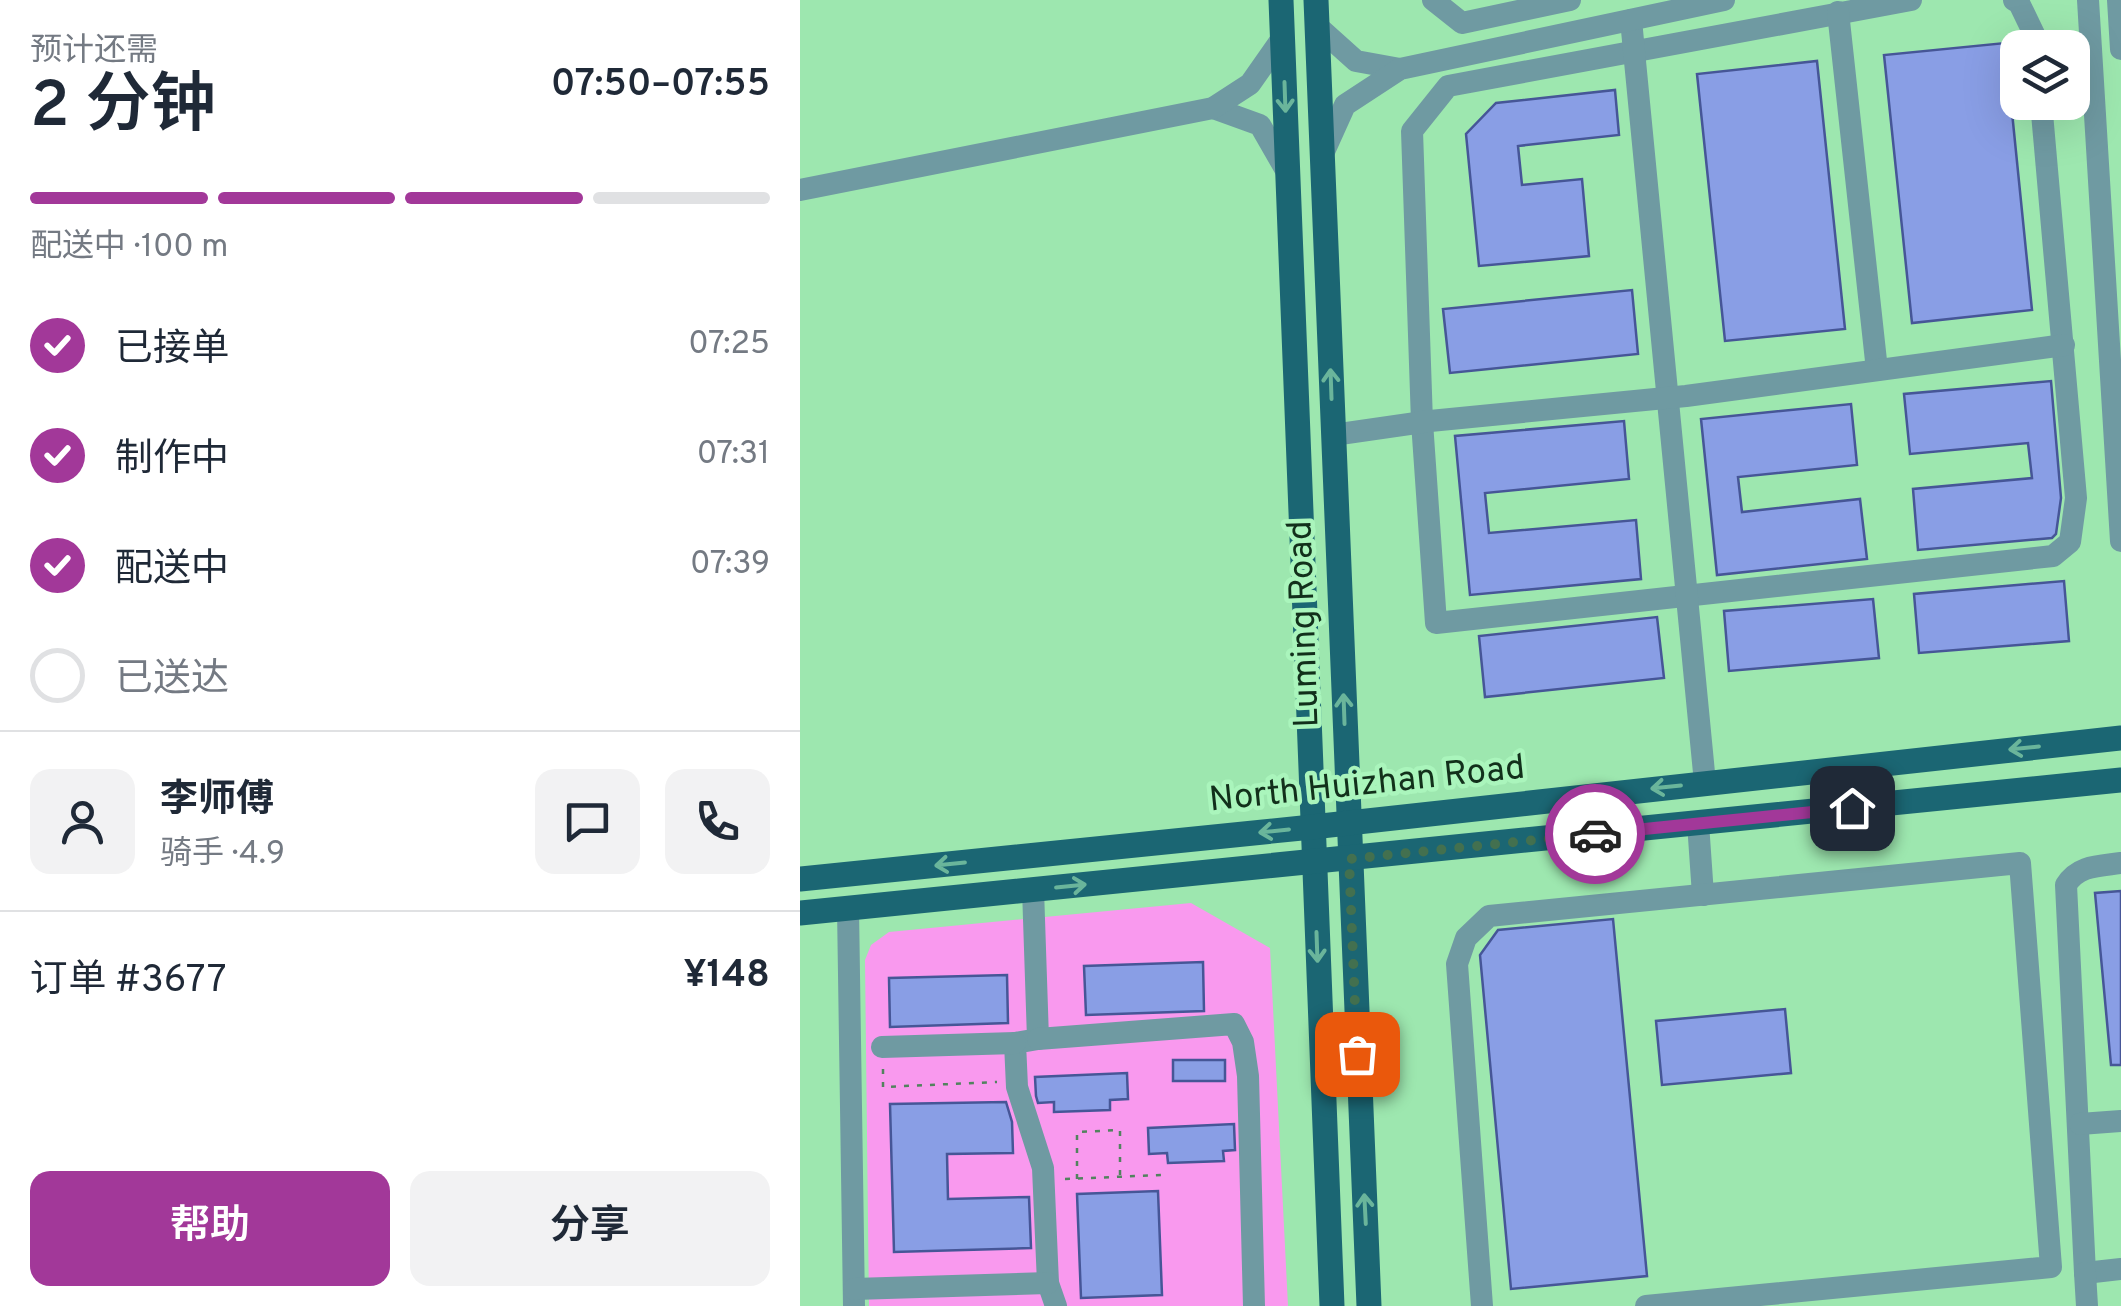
<!DOCTYPE html>
<html lang="zh">
<head>
<meta charset="utf-8">
<style>
	:root { --surface:#fff; --page:#f2f2f3; --text:#1f2937; --muted:#747a83; --line:#e0e1e3; --accent:#a23899 }
	body { margin:0; font-family:Overpass,"Noto Sans SC",sans-serif; background:var(--page); color:var(--text); height:100vh; display:flex; flex-direction:column; font-size:38px; white-space:nowrap }
	* { box-sizing:border-box; margin:0 }
	p { font-size:32px; color:var(--muted) }
	.icon { flex:none; width:55px; height:55px; fill:none; stroke:currentColor; stroke-width:2; stroke-linecap:round; stroke-linejoin:round }
	.map { position:relative; flex:1; overflow:hidden }
	.panel { display:flex; flex-direction:column; background:var(--surface); width:800px }
	.panel>* { flex:none }
	.tools { position:absolute; left:1200px; top:30px; display:grid; gap:20px }
	.tools a { display:grid; place-items:center; width:90px; height:90px; border-radius:20px; background:var(--surface); box-shadow:0 10px 40px #0002; font-size:50px }
	.pin { position:absolute; display:grid; place-items:center; width:85px; height:85px; color:#fff; margin:-42px; border-radius:20px; box-shadow:0 5px 15px #0006 }
	.courier { position:absolute; display:grid; place-items:center; width:100px; height:100px; margin:-50px; border:8px solid #a23899; border-radius:50%; background:#fff; color:#222; box-shadow:0 2px 12px #0007 }
	.head em { font-style:normal; font-weight:600 }
	.head div { display:flex; flex-direction:column-reverse }
	.head { display:flex; align-items:center; justify-content:space-between; height:170px; padding:0 30px }
	h1 { font-size:65px; font-weight:600; line-height:75px }
	.bar { display:grid; grid-template-columns:repeat(4,1fr); gap:15px 10px; align-content:center; height:120px; padding:0 30px }
	.bar i { height:12px; border-radius:8px; background:var(--line) }
	.bar .current { background:var(--accent) }
	.bar p { grid-column:span 4 }
	.line { display:flex; align-items:center; gap:25px; padding:0 30px; border-top:2px solid var(--line) }
	.line div { flex:1 }
	.round { display:grid; place-items:center; flex:none; width:105px; height:105px; border-radius:20px; background:var(--page) }
	ol { padding:0 30px; list-style:none }
	li { display:flex; align-items:center; gap:30px; height:110px }
	li p { margin-inline-start:auto }
	li .icon { padding:10px; border-radius:50%; background:var(--accent); color:#fff; stroke-width:4 }
	li:last-child { color:var(--muted) }
	li i { width:55px; height:55px; border:5px solid var(--line); border-radius:50% }
	.action { display:flex; gap:20px; margin-top:auto; padding:20px 30px }
	.action a { flex:1; height:115px; border-radius:20px; background:var(--accent); color:#fff; font-size:40px; font-weight:600; line-height:115px; text-align:center }
	.action a+a { background:var(--page); color:var(--text) }
	main { display:flex; flex:1; min-height:0 }
	.map>svg:first-child { display:block }
	.green { fill:#f999ee }
	.building { fill:#899ee5; stroke:#465697; stroke-width:2.5 }
	.lines { fill:none; stroke-linecap:round; stroke-linejoin:round }
	.path { stroke:#51835e; stroke-width:2.5; stroke-dasharray:5 8; stroke-linecap:butt }
	.minor { stroke:#6f9aa2; stroke-width:22 }
	.major { stroke:#1b6673; stroke-width:25 }
	.oneway { stroke:#6ab59b }
	.done { stroke:#43704f; stroke-width:10; stroke-dasharray:0 18 }
	.route { stroke:#a23899; stroke-width:12 }
	.labels { text-anchor:middle; dominant-baseline:central; stroke-width:9; stroke-linejoin:round; paint-order:stroke }
	.street-label { font-size:35px; fill:#12301b; stroke:#aaf5bc }
</style>
</head>
<body>
<main>
<section class="panel">
<div class="head"><div><h1>2 分钟</h1><p>预计还需</p></div><em>07:50–07:55</em></div>
<div class="bar"><i class="current"></i><i class="current"></i><i class="current"></i><i></i><p>配送中 · 100 m</p></div>
<ol>
<li><svg class="icon" aria-label="check" viewBox="0 0 24 24"><path d="M5 12l5 5 9-10"/></svg>已接单<p>07:25</p></li>
<li><svg class="icon" aria-label="check" viewBox="0 0 24 24"><path d="M5 12l5 5 9-10"/></svg>制作中<p>07:31</p></li>
<li><svg class="icon" aria-label="check" viewBox="0 0 24 24"><path d="M5 12l5 5 9-10"/></svg>配送中<p>07:39</p></li>
<li><i></i>已送达</li>
</ol>
<div class="line" style="height:180px"><a class="round"><svg class="icon" aria-label="person" viewBox="0 0 24 24"><circle cx="12" cy="8" r="4"/><path d="M4 21q1-7 8-7t8 7"/></svg></a><div><b>李师傅</b><p>骑手 · 4.9</p></div><a class="round"><svg class="icon" aria-label="chat" viewBox="0 0 24 24"><path d="M4 5h16v11H9l-5 4z"/></svg></a><a class="round"><svg class="icon" aria-label="phone" viewBox="0 0 24 24"><path d="M5 4h4l2 5-3 2q2 4 5 5l2-3 5 2v4C11 20 4 13 5 4z"/></svg></a></div>
<div class="line" style="height:130px"><div>订单 #3677</div><b>¥148</b></div>
<div class="action"><a>帮助</a><a>分享</a></div>
</section>
<div class="map">
<svg width="1321" height="1306" viewBox="0 0 1321 1306">
	<rect width="100%" height="100%" fill="#9de7af"/>
	<path class="green" d="M391 903 470 948 488 1306H69L65 960 71 945 89 932Z"/>
	<g class="building">
		<path d="M1205 43 1232 310 1112 323 1084 55Z"/>
		<path d="M1017 61 1045 329 925 341 897 74Z"/>
		<path d="M815 90 819 135 718 146 722 185 782 179 789 256 679 266 666 134 696 103Z"/>
		<path d="M832 290 838 354 650 373 643 309Z"/>
		<path d="M1251 381 1261 498 1256 534 1252 538 1118 550 1113 489 1232 478 1228 443 1110 454 1104 394Z"/>
		<path d="M1051 404 1057 465 938 477 942 512 1060 499 1067 559 917 575 901 419Z"/>
		<path d="M824 421 829 479 685 493 689 533 836 520 841 579 670 595 655 436Z"/>
		<path d="M1264 581 1269 641 1119 653 1114 594Z"/>
		<path d="M1073 599 1079 658 929 671 924 611Z"/>
		<path d="M857 617 864 678 685 697 679 636Z"/>
		<path d="M1321 891V1065H1311L1295 893Z"/>
		<path d="M813 919 847 1276 711 1289 680 955 698 930Z"/>
		<path d="M403 962 404 1011 286 1015 284 966Z"/>
		<path d="M207 975 208 1023 90 1027 89 978Z"/>
		<path d="M985 1009 991 1073 862 1085 856 1021Z"/>
		<rect x="373" y="1060" width="52" height="21"/>
		<path d="M327 1073 328 1099 310 1100V1110L254 1112V1102L238 1103 236 1096 235 1077Z"/>
		<path d="M206 1102 212 1122 213 1153 147 1154 148 1199 229 1197 231 1248 94 1252 90 1104Z"/>
		<path d="M434 1124 435 1150 423 1151 424 1161 368 1163 367 1153 349 1154 348 1128Z"/>
		<path d="M358 1191 362 1295 281 1298 277 1194Z"/>
	</g>
	<g class="lines">
		<g class="path">
			<path d="M83 1069V1087L197 1082"/>
			<path d="M265 1179 361 1175"/>
			<path d="M277 1179V1132L320 1130V1177"/>
		</g>
		<g class="minor">
			<path d="M633 0 662 23 770 0"/>
			<path d="M1111 0 648 86 612 131 622 422 636 623 1253 556 1270 542 1276 498 1241 102"/>
			<path d="M1214 0 1219 3 1234 34 1235 48"/>
			<path d="M1288 0 1321 541"/>
			<path d="M1318 0 1321 49"/>
			<path d="M1038 12 1077 370"/>
			<path d="M831 20 905 783"/>
			<path d="M517 26 556 61 600 69"/>
			<path d="M413 108 460 125 487 172"/>
			<path d="M522 156 545 105 600 69 924 0"/>
			<path d="M0 190 413 108 450 84 483 37"/>
			<path d="M533 435 630 421 886 396 1264 345"/>
			<path d="M898 823 903 895"/>
			<path d="M1321 863C1300 866 1278 865 1266 885L1285 1273 1321 1269"/>
			<path d="M233 889 238 1039 215 1043 217 1087 243 1168 248 1283 256 1306"/>
			<path d="M48 908 54 1306"/>
			<path d="M238 1039 434 1024 443 1042 448 1076 454 1306"/>
			<path d="M82 1047 215 1043"/>
			<path d="M1280 1124 1321 1121"/>
			<path d="M1285 1273 1287 1306"/>
			<path d="M54 1289 248 1283"/>
			<path d="M682 1306 657 964 666 938 689 916 1220 863 1251 1267 846 1306"/>
		</g>
		<g class="major">
			<path d="M481 0 532 1306"/>
			<path d="M516 0 569 1306"/>
			<path d="M0 879 512 827 1321 738"/>
			<path d="M0 913 1321 780"/>
		</g>
	</g>
	<defs><path id="oneway-shaft" d="M-6 0H5M1.5-3L5.5 0L1.5 3" fill="none" stroke-width="1.6" stroke-linecap="round" stroke-linejoin="round" transform="scale(2.5)"/></defs>
	<g class="oneway">
		<use href="#oneway-shaft" transform="translate(485 97) rotate(88)"/>
		<use href="#oneway-shaft" transform="translate(531 384) rotate(-92)"/>
		<use href="#oneway-shaft" transform="translate(544 709) rotate(-92)"/>
		<use href="#oneway-shaft" transform="translate(1224 748) rotate(174)"/>
		<use href="#oneway-shaft" transform="translate(866 787) rotate(174)"/>
		<use href="#oneway-shaft" transform="translate(474 831) rotate(174)"/>
		<use href="#oneway-shaft" transform="translate(150 864) rotate(174)"/>
		<use href="#oneway-shaft" transform="translate(271 886) rotate(-6)"/>
		<use href="#oneway-shaft" transform="translate(517 947) rotate(88)"/>
		<use href="#oneway-shaft" transform="translate(565 1209) rotate(-93)"/>
	</g>
	<g class="lines">
		<path class="done" d="M557 1054 549 859 795 834"/>
		<path class="route" d="M795 834 1052 808"/>
	</g>
	<g class="labels">
		<g class="street-label">
			<text transform="translate(505 624) rotate(-92)">Luming Road</text>
			<text transform="translate(567 785) rotate(-6)">North Huizhan Road</text>
		</g>
	</g>
</svg>
<div class="tools">
<a><svg class="icon" aria-label="layers" viewBox="0 0 24 24"><path d="M12 4l9 5-9 5-9-5zM3 14l9 5 9-5"/></svg></a>
</div>
<div class="pin" style="left:557px;top:1054px;background:#ea580c"><svg class="icon" aria-label="bag" viewBox="0 0 24 24"><path d="M5 8h14l-1 12H6zM9 8a3 3 0 0 1 6 0"/></svg></div>
<div class="pin" style="left:1052px;top:808px;background:#1f2937"><svg class="icon" aria-label="home" viewBox="0 0 24 24"><path d="M3 11l9-7 9 7M6 9v11h12V9"/></svg></div>
<div class="courier" style="left:795px;top:834px"><svg class="icon" aria-label="car" viewBox="0 0 24 24"><path d="M5 17H2v-5l4-1 3-4h7l3 4 3 1v5h-3M9 17h6M6 11h13"/><circle cx="7" cy="17" r="2"/><circle cx="17" cy="17" r="2"/></svg></div>
</div>
</main>
</body>
</html>
